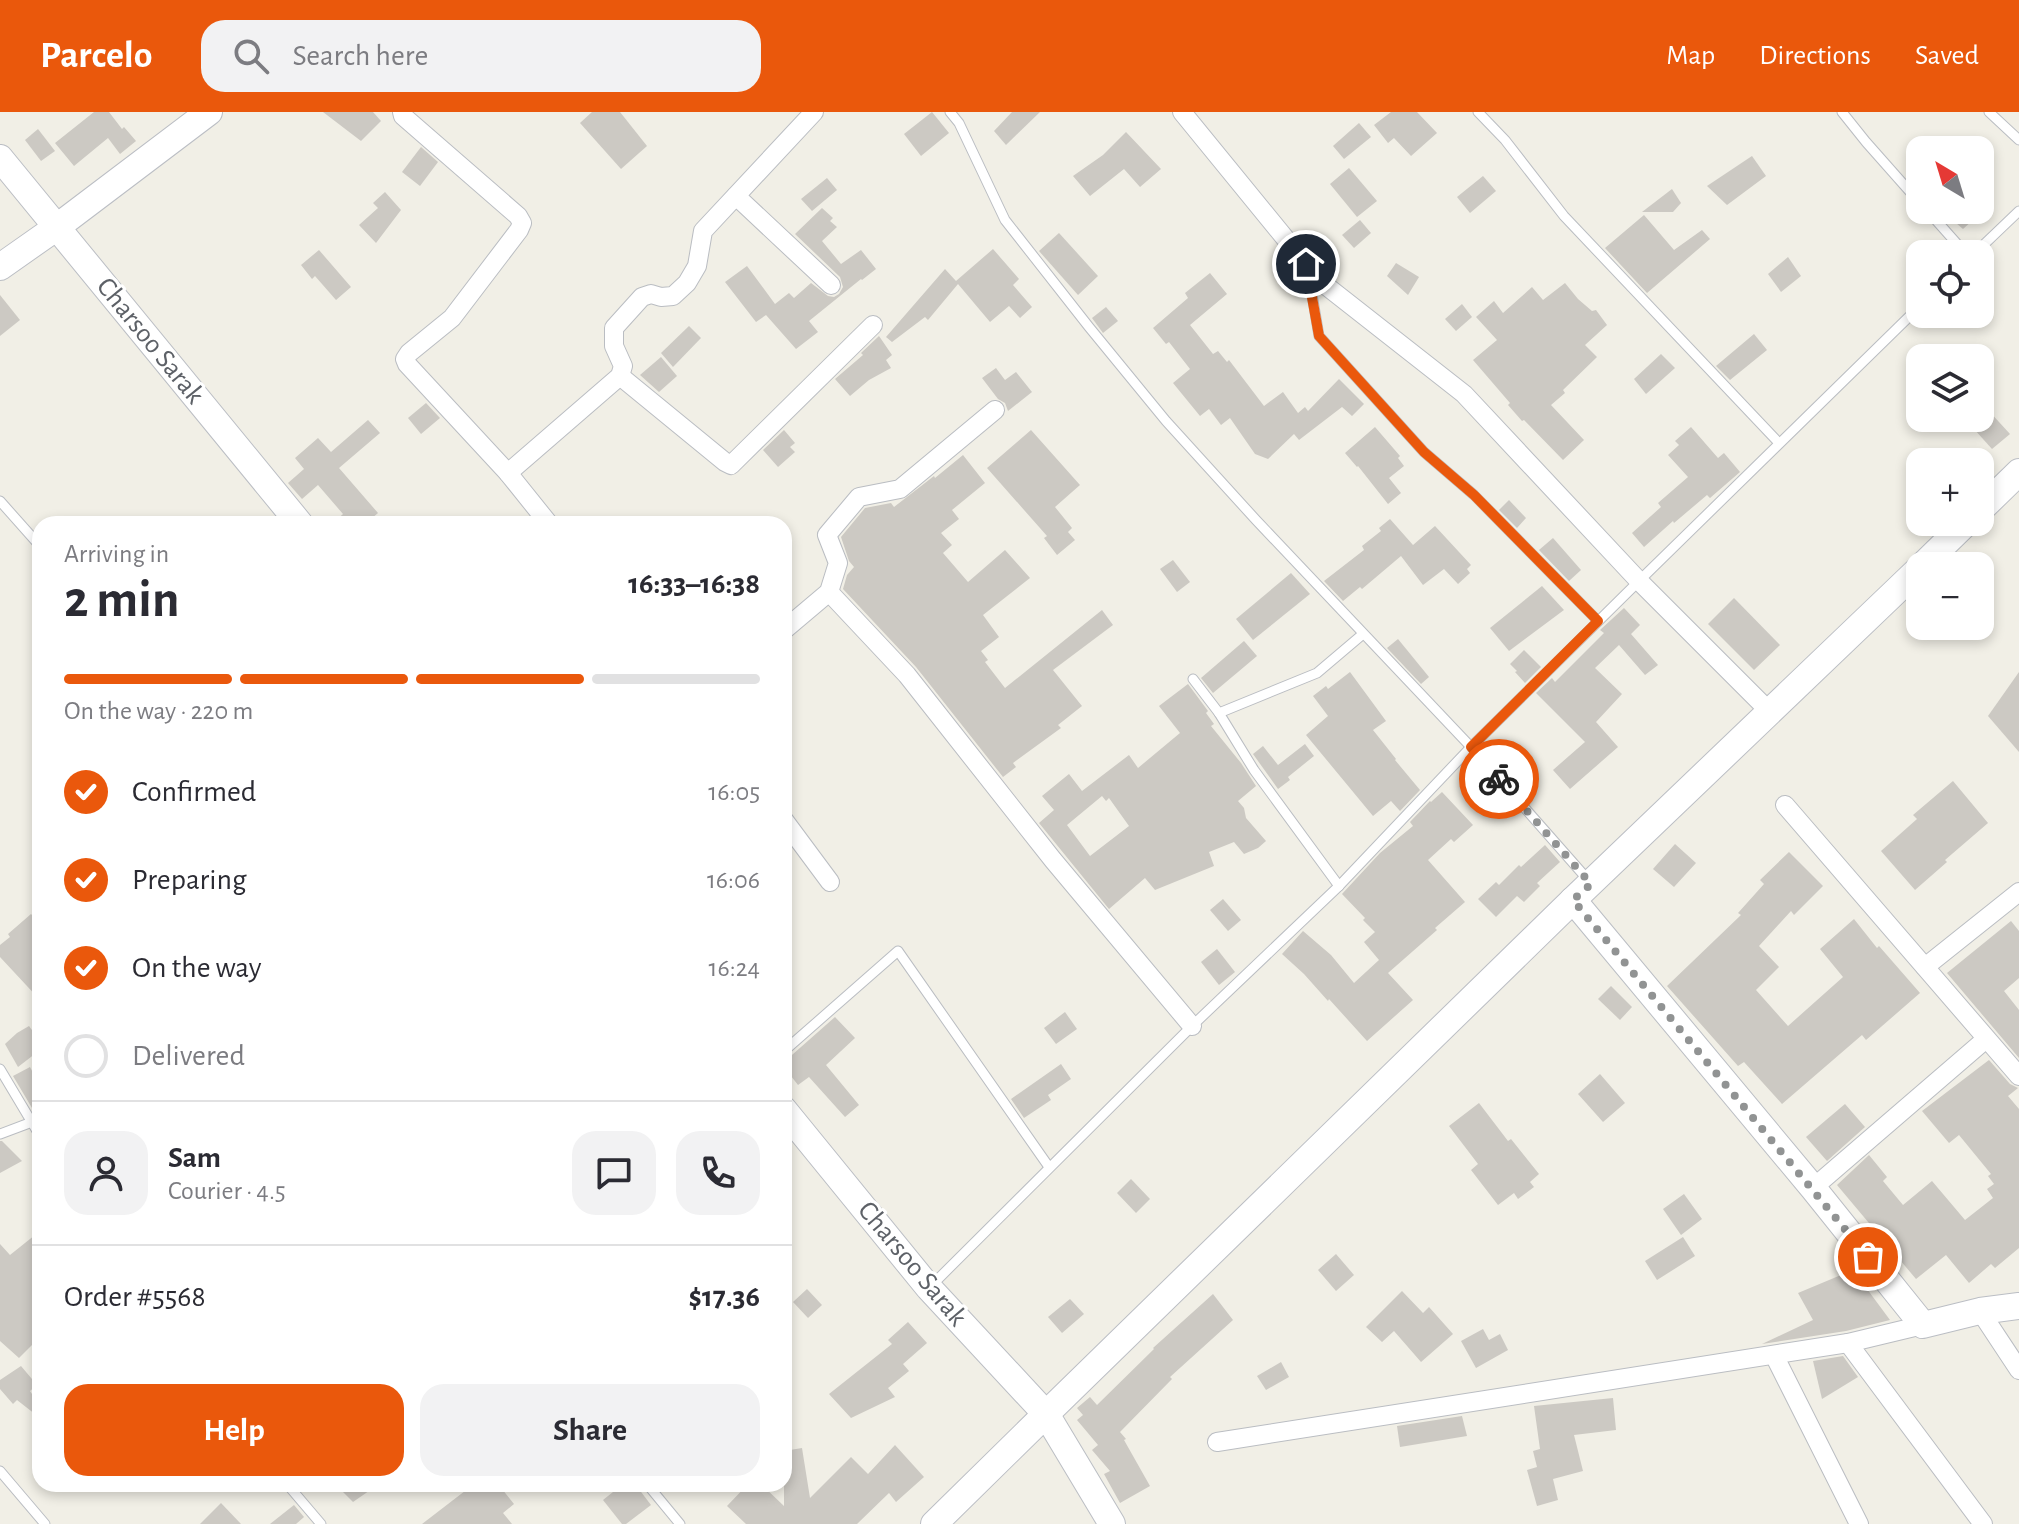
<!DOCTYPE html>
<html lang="en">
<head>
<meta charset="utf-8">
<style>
	:root { --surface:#fff; --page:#f2f2f3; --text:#2b2b33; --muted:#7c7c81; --line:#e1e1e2; --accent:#ea580c }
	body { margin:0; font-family:"Alegreya Sans",sans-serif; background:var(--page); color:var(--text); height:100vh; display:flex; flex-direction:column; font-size:30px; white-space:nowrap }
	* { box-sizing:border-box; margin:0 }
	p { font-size:26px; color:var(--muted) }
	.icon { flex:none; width:44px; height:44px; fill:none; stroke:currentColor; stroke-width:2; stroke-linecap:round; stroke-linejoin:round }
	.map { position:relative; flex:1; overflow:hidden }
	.side { position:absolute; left:32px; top:404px; width:760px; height:976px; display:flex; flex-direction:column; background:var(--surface); border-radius:24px; box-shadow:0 4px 12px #0003 }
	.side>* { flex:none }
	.needle { width:52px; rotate:322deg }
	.tools { position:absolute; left:1906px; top:24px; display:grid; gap:16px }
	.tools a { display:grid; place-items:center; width:88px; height:88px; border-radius:16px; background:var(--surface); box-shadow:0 4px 12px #0003; font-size:40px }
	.pin { position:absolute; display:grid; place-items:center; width:68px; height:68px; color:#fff; margin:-34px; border:4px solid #fff; border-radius:50%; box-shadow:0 2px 8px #0007 }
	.courier { position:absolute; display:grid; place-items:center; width:80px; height:80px; margin:-40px; border:6px solid #ea580c; border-radius:50%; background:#fff; color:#222; box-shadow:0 2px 10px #0007 }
	.summary em { font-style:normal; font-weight:700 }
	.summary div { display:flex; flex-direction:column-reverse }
	.summary { display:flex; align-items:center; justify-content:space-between; height:136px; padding:0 32px }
	h1 { font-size:52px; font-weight:700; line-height:60px }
	.bar { display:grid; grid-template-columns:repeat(4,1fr); gap:12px 8px; align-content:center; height:96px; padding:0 32px }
	.bar i { height:10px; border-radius:6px; background:var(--line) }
	.bar .active { background:var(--accent) }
	.bar p { grid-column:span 4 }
	.line { display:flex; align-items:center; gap:20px; padding:0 32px; border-top:2px solid var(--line) }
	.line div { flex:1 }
	.round { display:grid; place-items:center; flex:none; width:84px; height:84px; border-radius:24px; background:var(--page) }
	ol { padding:0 32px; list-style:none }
	li { display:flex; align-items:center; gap:24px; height:88px }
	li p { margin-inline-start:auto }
	li .icon { padding:8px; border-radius:50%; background:var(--accent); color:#fff; stroke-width:4 }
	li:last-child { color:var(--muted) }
	li i { width:44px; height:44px; border:4px solid var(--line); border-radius:50% }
	.cta { display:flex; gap:16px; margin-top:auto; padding:16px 32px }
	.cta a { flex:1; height:92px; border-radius:24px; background:var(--accent); color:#fff; font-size:32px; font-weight:700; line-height:92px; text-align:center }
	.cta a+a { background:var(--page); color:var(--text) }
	header { display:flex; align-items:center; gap:48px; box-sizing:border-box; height:112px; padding:0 40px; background:var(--accent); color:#fff }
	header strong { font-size:38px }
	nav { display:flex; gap:44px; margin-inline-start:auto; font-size:28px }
	.search { width:560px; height:72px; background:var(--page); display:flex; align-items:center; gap:20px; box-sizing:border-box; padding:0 28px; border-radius:24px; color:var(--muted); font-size:30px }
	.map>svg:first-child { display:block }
	.building { fill:#ccc9c3; fill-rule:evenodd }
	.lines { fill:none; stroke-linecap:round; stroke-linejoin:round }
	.lane-casing { stroke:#babdc2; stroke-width:11 }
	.street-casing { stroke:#babdc2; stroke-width:20 }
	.secondary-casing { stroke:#bbbec4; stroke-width:28 }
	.lane { stroke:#fff; stroke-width:9 }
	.street { stroke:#fff; stroke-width:18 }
	.secondary { stroke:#fff; stroke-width:26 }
	.done { stroke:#919393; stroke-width:8; stroke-dasharray:0 14.4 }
	.route { stroke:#ea580c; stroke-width:10 }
	.labels { text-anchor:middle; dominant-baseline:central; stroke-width:6; stroke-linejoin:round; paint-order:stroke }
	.street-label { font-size:28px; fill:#5d6167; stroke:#fff }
</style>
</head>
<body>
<header>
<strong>Parcelo</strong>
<div class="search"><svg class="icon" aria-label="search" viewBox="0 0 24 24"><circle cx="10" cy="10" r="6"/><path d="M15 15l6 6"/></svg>Search here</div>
<nav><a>Map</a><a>Directions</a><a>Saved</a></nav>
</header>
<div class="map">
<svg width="2019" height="1412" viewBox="0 0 2019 1412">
	<rect width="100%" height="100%" fill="#f1efe6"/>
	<g class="building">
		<path d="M94 0H109L122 17 124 15 136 29 120 42 108 26 74 54 55 31Z"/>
		<path d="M323 0H373L381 9 361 29Z"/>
		<path d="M592 0H620L647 34 621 57 580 11Z"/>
		<path d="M932 0 949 21 921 44 904 22Z"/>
		<path d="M1012 0H1040L1006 33 994 19Z"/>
		<path d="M1391 0H1417L1437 21 1411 44 1394 26 1388 31 1374 13Z"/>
		<path d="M1359 11 1371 25 1344 47 1333 34Z"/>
		<path d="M38 17 55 39 41 49 25 28Z"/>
		<path d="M1126 20 1161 57 1140 75 1124 57 1090 84 1073 64 1103 43Z"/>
		<path d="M421 35 438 50 420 74 402 60Z"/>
		<path d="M1752 44 1766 64 1727 93 1707 74Z"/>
		<path d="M1349 56 1377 89 1357 105 1330 72Z"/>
		<path d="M1483 64 1496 79 1470 101 1457 85Z"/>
		<path d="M827 66 837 78 812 99 801 87Z"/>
		<path d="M1672 77 1681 91 1673 100H1642Z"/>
		<path d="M385 80 401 98 376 131 359 113 378 96 373 91Z"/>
		<path d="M822 96 833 106 830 109 837 115 822 129 841 152 861 138 876 157 862 168 861 167 809 209 818 220 796 237 766 203 756 210 725 170 747 154 775 192 789 181 794 186 811 171 828 184 834 185 839 182 843 175 840 165 795 122Z"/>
		<path d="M1941 98H1984L1963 117Z"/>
		<path d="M1644 103 1674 138 1702 118 1710 127 1647 181 1605 136Z"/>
		<path d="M1360 108 1371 121 1354 136 1342 123Z"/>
		<path d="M1059 121 1098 164 1078 183 1039 139Z"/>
		<path d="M993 137 1019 167 1013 173 1032 195 1020 206 1009 194 990 210 958 172 928 208 925 205 892 230 886 225 945 157 956 169Z"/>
		<path d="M319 138 351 175 336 188 315 164 312 167 301 153Z"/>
		<path d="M1788 145 1801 164 1781 180 1768 162Z"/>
		<path d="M1396 151 1419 165 1408 183 1387 164Z"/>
		<path d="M1210 161 1227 182 1190 213 1213 242 1218 239 1227 250 1229 248 1264 294 1283 280 1298 301 1305 295 1308 299 1339 267 1364 292 1352 304 1342 295 1299 328 1294 322 1268 347 1255 342 1230 306 1221 313 1209 297 1200 304 1173 271 1190 257 1169 230 1166 232 1153 216 1188 186 1185 181Z"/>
		<path d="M1565 171 1578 187 1592 199 1596 198 1607 213 1585 233 1597 245 1563 278 1565 281 1551 293 1584 328 1563 348 1524 308 1522 309 1508 293 1510 291 1473 248 1497 228 1476 205 1494 189 1503 201 1532 175 1543 188Z"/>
		<path d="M0 183 20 208 0 224Z"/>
		<path d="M1462 192 1472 205 1456 219 1445 207Z"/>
		<path d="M1106 195 1118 209 1103 221 1092 206Z"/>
		<path d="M689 214 701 226 673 255 661 241Z"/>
		<path d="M1754 222 1767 238 1730 268 1716 254Z"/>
		<path d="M879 224 892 243 886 248 891 256 869 268 850 284 835 267 863 243 861 241Z"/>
		<path d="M1661 242 1675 256 1646 282 1634 267Z"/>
		<path d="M661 245 677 264 659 280 640 263Z"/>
		<path d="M996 256 1005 268 1016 260 1032 280 1008 299 1005 291 998 287 982 266Z"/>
		<path d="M426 291 440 306 421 322 408 306Z"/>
		<path d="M1988 298 2010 322 1992 337 1974 317V310Z"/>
		<path d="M368 308 380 321 339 356 378 401 365 412H332L343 402 318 373 302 387 288 371 304 357 295 346 318 326 331 340Z"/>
		<path d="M1375 315 1400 344 1398 346 1404 354 1389 366 1401 381 1388 392 1358 354 1357 355 1345 341Z"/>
		<path d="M1691 315 1718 346 1724 341 1740 360 1710 386 1707 383 1674 411 1673 409 1644 435 1632 421 1661 395 1658 391 1688 365 1668 343 1679 333 1675 329Z"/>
		<path d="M784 318 795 331 790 335 795 340 778 355 763 338Z"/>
		<path d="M1031 318 1080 373 1055 395 1072 416 1068 420 1075 428 1057 443 1044 426 1047 424 987 356Z"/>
		<path d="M963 343 985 371 952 398 959 407 941 421 952 433 943 441 968 470 1005 438 1030 466 983 503 999 525 981 539 988 548 985 550 1005 576 1102 498 1113 513 1053 558 1082 594 1058 613 1061 616 1013 651 1016 655 1003 665 916 555 843 477 847 463 854 455 849 449 841 425 865 396 891 391 894 395 934 364 935 366Z"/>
		<path d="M1509 388 1526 406 1517 416 1499 398Z"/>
		<path d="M1390 407 1413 433 1435 414 1471 453 1467 457 1470 461 1458 472 1444 457 1423 473 1401 444 1362 477 1360 475 1343 489 1324 469 1364 438 1362 434 1381 419 1379 416Z"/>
		<path d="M1553 426 1581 458 1569 469 1539 438Z"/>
		<path d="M1173 448 1190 470 1177 480 1160 457Z"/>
		<path d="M1291 461 1310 482 1253 528 1236 507Z"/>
		<path d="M1542 474 1564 498 1509 539 1490 516Z"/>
		<path d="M1734 486 1780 533 1754 558 1708 512Z"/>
		<path d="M1624 496 1640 513 1631 522 1658 553 1645 563 1619 533 1595 556 1622 582 1596 610 1618 635 1570 677 1553 658 1585 630 1536 581 1552 566 1555 570 1604 521 1600 518Z"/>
		<path d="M1398 527 1429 565 1421 572 1387 536Z"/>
		<path d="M1244 529 1257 544 1213 581 1201 566Z"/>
		<path d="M1524 538 1541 555 1525 571 1515 560 1517 559 1510 552Z"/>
		<path d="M1350 560 1386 609 1373 618 1396 647 1395 648 1420 678 1400 699 1391 689 1373 704 1306 623 1328 604 1313 584 1326 574 1328 577Z"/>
		<path d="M2019 560V640L1988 604Z"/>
		<path d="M1188 572 1208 599 1206 601 1214 612 1211 614 1241 651 1256 674 1238 689 1244 696 1246 706 1266 729 1258 736 1244 742 1234 730 1209 740 1214 754 1155 778 1145 766 1109 797 1039 711 1054 698 1042 684 1069 662 1082 679 1129 643 1138 656 1180 621 1159 594ZM1102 684 1106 689 1109 686 1129 714 1090 744 1067 713Z"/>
		<path d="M1305 632 1314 644 1288 665 1290 668 1278 677 1253 642 1263 634 1278 653Z"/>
		<path d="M1953 669 1988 711 1945 748 1947 750 1915 778 1881 739 1917 707 1913 703Z"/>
		<path d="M1442 680 1473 713 1454 730 1451 727 1428 748 1465 790 1435 816 1437 818 1388 861 1413 888 1367 929 1329 887 1328 889 1304 862 1282 842 1303 819 1331 843 1354 871 1379 848 1364 830 1375 820 1363 808 1365 806 1342 782 1380 741 1413 714 1410 710 1430 689 1431 690Z"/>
		<path d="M1675 732 1696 751 1674 775 1653 757Z"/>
		<path d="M1545 733 1560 750 1537 771 1540 774 1524 790 1517 784 1496 805 1478 787 1496 770 1499 773 1519 753 1521 755Z"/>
		<path d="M1789 740 1823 774 1794 803 1791 799 1759 834 1779 855 1756 878 1788 914 1843 865 1820 837 1854 807 1877 836 1879 834 1920 881 1866 928 1862 923 1782 992 1744 950 1738 954 1667 874 1741 803 1738 801 1764 772 1760 768Z"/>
		<path d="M1223 787 1241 808 1228 819 1210 798Z"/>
		<path d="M31 802 40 811V888L0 845V833L10 825 8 822Z"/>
		<path d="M2011 809 2019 819V866L2004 879 2019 898V946L1947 861Z"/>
		<path d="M1217 837 1235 860 1219 873 1201 850Z"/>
		<path d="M1611 874 1632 895 1620 908 1598 887Z"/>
		<path d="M1065 900 1077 917 1056 932 1044 916Z"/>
		<path d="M835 905 855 926 826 953 859 993 845 1005 809 965 798 973 784 955V950Z"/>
		<path d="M29 914 40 929V938L18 955 5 932 17 921Z"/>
		<path d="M1989 948 2010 972 2018 976 2008 984 2019 997V1136L1995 1156 1991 1152 1969 1171 1946 1143 1916 1167 1837 1073 1869 1043 1887 1065 1883 1069 1903 1093 1932 1069 1965 1108 1993 1086 1987 1077 1994 1072 1988 1064 1991 1062 1959 1023 1949 1031 1922 999Z"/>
		<path d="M1061 952 1071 967 1048 983 1051 988 1024 1006 1011 987Z"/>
		<path d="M30 955 40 974V1000L35 1001 13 964Z"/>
		<path d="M1600 962 1625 991 1603 1010 1578 982Z"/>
		<path d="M1479 991 1508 1029 1511 1027 1539 1062 1530 1070 1534 1075 1518 1087 1514 1081 1498 1093 1471 1058 1478 1052 1449 1014Z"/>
		<path d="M1845 992 1865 1015 1827 1049 1806 1025Z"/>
		<path d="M0 1029H2L22 1049 0 1061Z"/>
		<path d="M1131 1067 1150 1087 1136 1101 1117 1081Z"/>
		<path d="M1684 1082 1702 1107 1681 1123 1663 1097Z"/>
		<path d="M40 1119V1225L19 1246 0 1229V1132L10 1143Z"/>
		<path d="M1683 1125 1695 1144 1657 1168 1645 1149Z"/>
		<path d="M1336 1142 1354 1163 1336 1179 1318 1158Z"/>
		<path d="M1853 1158 1890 1208 1846 1219 1762 1232 1813 1208 1798 1181Z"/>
		<path d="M807 1177 822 1193 808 1206 793 1190Z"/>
		<path d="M1402 1179 1423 1201 1429 1195 1453 1222 1421 1250 1394 1219 1382 1230 1366 1215Z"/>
		<path d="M1213 1182 1233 1208 1170 1265 1172 1267 1120 1320 1126 1327 1124 1328 1150 1374 1120 1391 1104 1362 1110 1359 1092 1338 1098 1333 1077 1308 1083 1303 1077 1296 1090 1285 1097 1293 1154 1237 1153 1236Z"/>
		<path d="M1070 1187 1084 1202 1062 1221 1048 1205Z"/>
		<path d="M908 1210 927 1231 903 1252 909 1259 888 1276 895 1285 851 1306 829 1282 892 1232 888 1228Z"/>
		<path d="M1483 1217 1489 1228 1500 1222 1508 1238 1476 1256 1461 1229Z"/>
		<path d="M1843 1244 1858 1265 1822 1287 1813 1249Z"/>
		<path d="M1281 1250 1289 1265 1266 1278 1257 1264Z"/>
		<path d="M21 1254 37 1273 30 1279 40 1294V1306L17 1288 13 1292 0 1277V1268Z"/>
		<path d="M1613 1286 1616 1318 1574 1323 1583 1359 1553 1367 1558 1388 1537 1394 1527 1358 1537 1355 1533 1339 1540 1337 1534 1294Z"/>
		<path d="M1462 1304 1467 1324 1400 1335 1397 1314Z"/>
		<path d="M895 1333 924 1365 896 1390 889 1381 857 1412H746L727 1394 748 1372H761L784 1394V1339L802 1336 810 1386 851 1345 868 1362Z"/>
		<path d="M335 1372H379L353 1390Z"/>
		<path d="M474 1372H498L514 1392 503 1401 512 1412H422Z"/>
		<path d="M623 1372H635L651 1393 626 1412H622L603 1388Z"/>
		<path d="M221 1391 241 1412H200Z"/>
		<path d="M294 1393 304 1405 296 1412H270Z"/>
	</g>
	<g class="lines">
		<defs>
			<g id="lane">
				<path d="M950 0 959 11 1005 108 1089 215 1166 309 1256 408 1471 635 1589 769"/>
				<path d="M1478 0 1505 28 1564 104 1779 331"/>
				<path d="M1842 0 1866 30 1920 91"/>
				<path d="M1989 0 2019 28"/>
				<path d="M1927 98 1966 142"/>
				<path d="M1974 142 2019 99"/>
				<path d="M1308 159 1319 224 1424 340 1474 383 1598 509"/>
				<path d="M0 389 40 434"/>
				<path d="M1193 567 1219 601 1254 658 1339 774"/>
				<path d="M1219 601 1317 561 1363 522"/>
				<path d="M784 939 898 839 1049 1055"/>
				<path d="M0 957 40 1024"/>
				<path d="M0 1022 40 1007"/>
				<path d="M931 1174 1192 914 1339 774 1471 635 1639 469 1920 194"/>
				<path d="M0 1359 45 1412"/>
				<path d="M287 1372 321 1412"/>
				<path d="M647 1372 680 1412"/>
			</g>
			<g id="street">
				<path d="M402 0 403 4 518 104 522 111 519 118 452 206 409 241 405 247 407 252 508 361 549 412"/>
				<path d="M1182 0 1320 169 1464 282 1639 469 1770 600"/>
				<path d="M736 84 831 173"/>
				<path d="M620 264 725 350 731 353 873 213"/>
				<path d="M508 361 620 264 623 254 614 234V216L642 185 651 182 661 185 673 184 687 171 697 154 703 119 814 0"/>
				<path d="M829 480 907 563 1053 748 1192 914"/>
				<path d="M784 518 829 480 838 451 827 423 859 385 900 377 995 298"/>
				<path d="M1785 693 2019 964"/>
				<path d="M784 708 830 770"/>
				<path d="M1925 855 2019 780"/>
				<path d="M1813 1076 1986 927"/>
				<path d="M1980 1199 2019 1258"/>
				<path d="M1848 1231 1983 1412"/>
				<path d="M1774 1243 1859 1412"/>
				<path d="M1217 1330 1848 1231 1923 1213"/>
			</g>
			<g id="secondary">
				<path d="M0 46 300 412"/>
				<path d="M0 155 57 115 209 0"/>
				<path d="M1980 398 2019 360"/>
				<path d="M1922 454 1967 410"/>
				<path d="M1573 788 1813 1076 1923 1213 1980 1199 2019 1194"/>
				<path d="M784 998 929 1176 1046 1302 1573 788 1920 456"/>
				<path d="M934 1412 1046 1302 1112 1412"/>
			</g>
		</defs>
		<use href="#lane" class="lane-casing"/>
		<use href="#street" class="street-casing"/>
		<use href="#secondary" class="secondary-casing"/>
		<use href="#lane" class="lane"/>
		<use href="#street" class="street"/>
		<use href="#secondary" class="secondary"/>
	</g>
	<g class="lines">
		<path class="done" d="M1499 667 1591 772 1573 788 1868 1145"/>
		<path class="route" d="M1306 152 1319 224 1424 340 1474 383 1598 509 1471 635 1499 667"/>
	</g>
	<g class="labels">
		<g class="street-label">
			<text transform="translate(150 229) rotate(51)">Charsoo Sarak</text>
			<text transform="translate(912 1152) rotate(50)">Charsoo Sarak</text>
		</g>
	</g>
</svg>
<div class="tools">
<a><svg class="needle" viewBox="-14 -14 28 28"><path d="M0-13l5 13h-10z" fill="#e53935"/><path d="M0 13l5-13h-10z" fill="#7c7c81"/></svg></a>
<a><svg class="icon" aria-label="locate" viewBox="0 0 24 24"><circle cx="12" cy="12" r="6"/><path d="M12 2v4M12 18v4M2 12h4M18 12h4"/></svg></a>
<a><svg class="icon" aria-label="layers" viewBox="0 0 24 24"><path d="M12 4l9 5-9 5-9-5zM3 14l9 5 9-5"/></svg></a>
<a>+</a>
<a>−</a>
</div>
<div class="pin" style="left:1868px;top:1145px;background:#ea580c"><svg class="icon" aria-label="bag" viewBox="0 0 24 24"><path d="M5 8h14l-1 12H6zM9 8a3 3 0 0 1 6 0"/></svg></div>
<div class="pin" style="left:1306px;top:152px;background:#1f2937"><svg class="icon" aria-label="home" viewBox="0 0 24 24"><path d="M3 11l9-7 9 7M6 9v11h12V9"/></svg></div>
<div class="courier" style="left:1499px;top:667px"><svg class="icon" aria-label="bike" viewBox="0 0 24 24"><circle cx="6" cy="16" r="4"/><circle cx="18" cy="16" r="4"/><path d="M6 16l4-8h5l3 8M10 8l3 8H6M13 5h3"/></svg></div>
<section class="side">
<div class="summary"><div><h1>2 min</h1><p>Arriving in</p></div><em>16:33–16:38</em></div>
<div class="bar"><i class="active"></i><i class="active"></i><i class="active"></i><i></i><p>On the way · 220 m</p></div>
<ol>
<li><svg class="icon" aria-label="check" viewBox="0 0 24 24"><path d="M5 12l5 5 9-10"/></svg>Confirmed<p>16:05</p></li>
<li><svg class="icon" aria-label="check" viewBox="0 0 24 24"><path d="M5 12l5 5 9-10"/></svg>Preparing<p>16:06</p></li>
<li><svg class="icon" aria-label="check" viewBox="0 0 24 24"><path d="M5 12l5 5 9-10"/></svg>On the way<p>16:24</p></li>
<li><i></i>Delivered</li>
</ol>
<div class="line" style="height:144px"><a class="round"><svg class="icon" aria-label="person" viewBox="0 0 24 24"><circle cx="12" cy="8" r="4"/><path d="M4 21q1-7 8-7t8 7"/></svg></a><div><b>Sam</b><p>Courier · 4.5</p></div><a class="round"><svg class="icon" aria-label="chat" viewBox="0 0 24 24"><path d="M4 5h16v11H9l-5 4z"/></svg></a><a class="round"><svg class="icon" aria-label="phone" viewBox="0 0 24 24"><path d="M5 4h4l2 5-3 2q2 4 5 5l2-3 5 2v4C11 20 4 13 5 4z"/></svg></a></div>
<div class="line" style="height:104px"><div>Order #5568</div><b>$17.36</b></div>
<div class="cta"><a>Help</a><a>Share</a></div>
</section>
</div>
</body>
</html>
